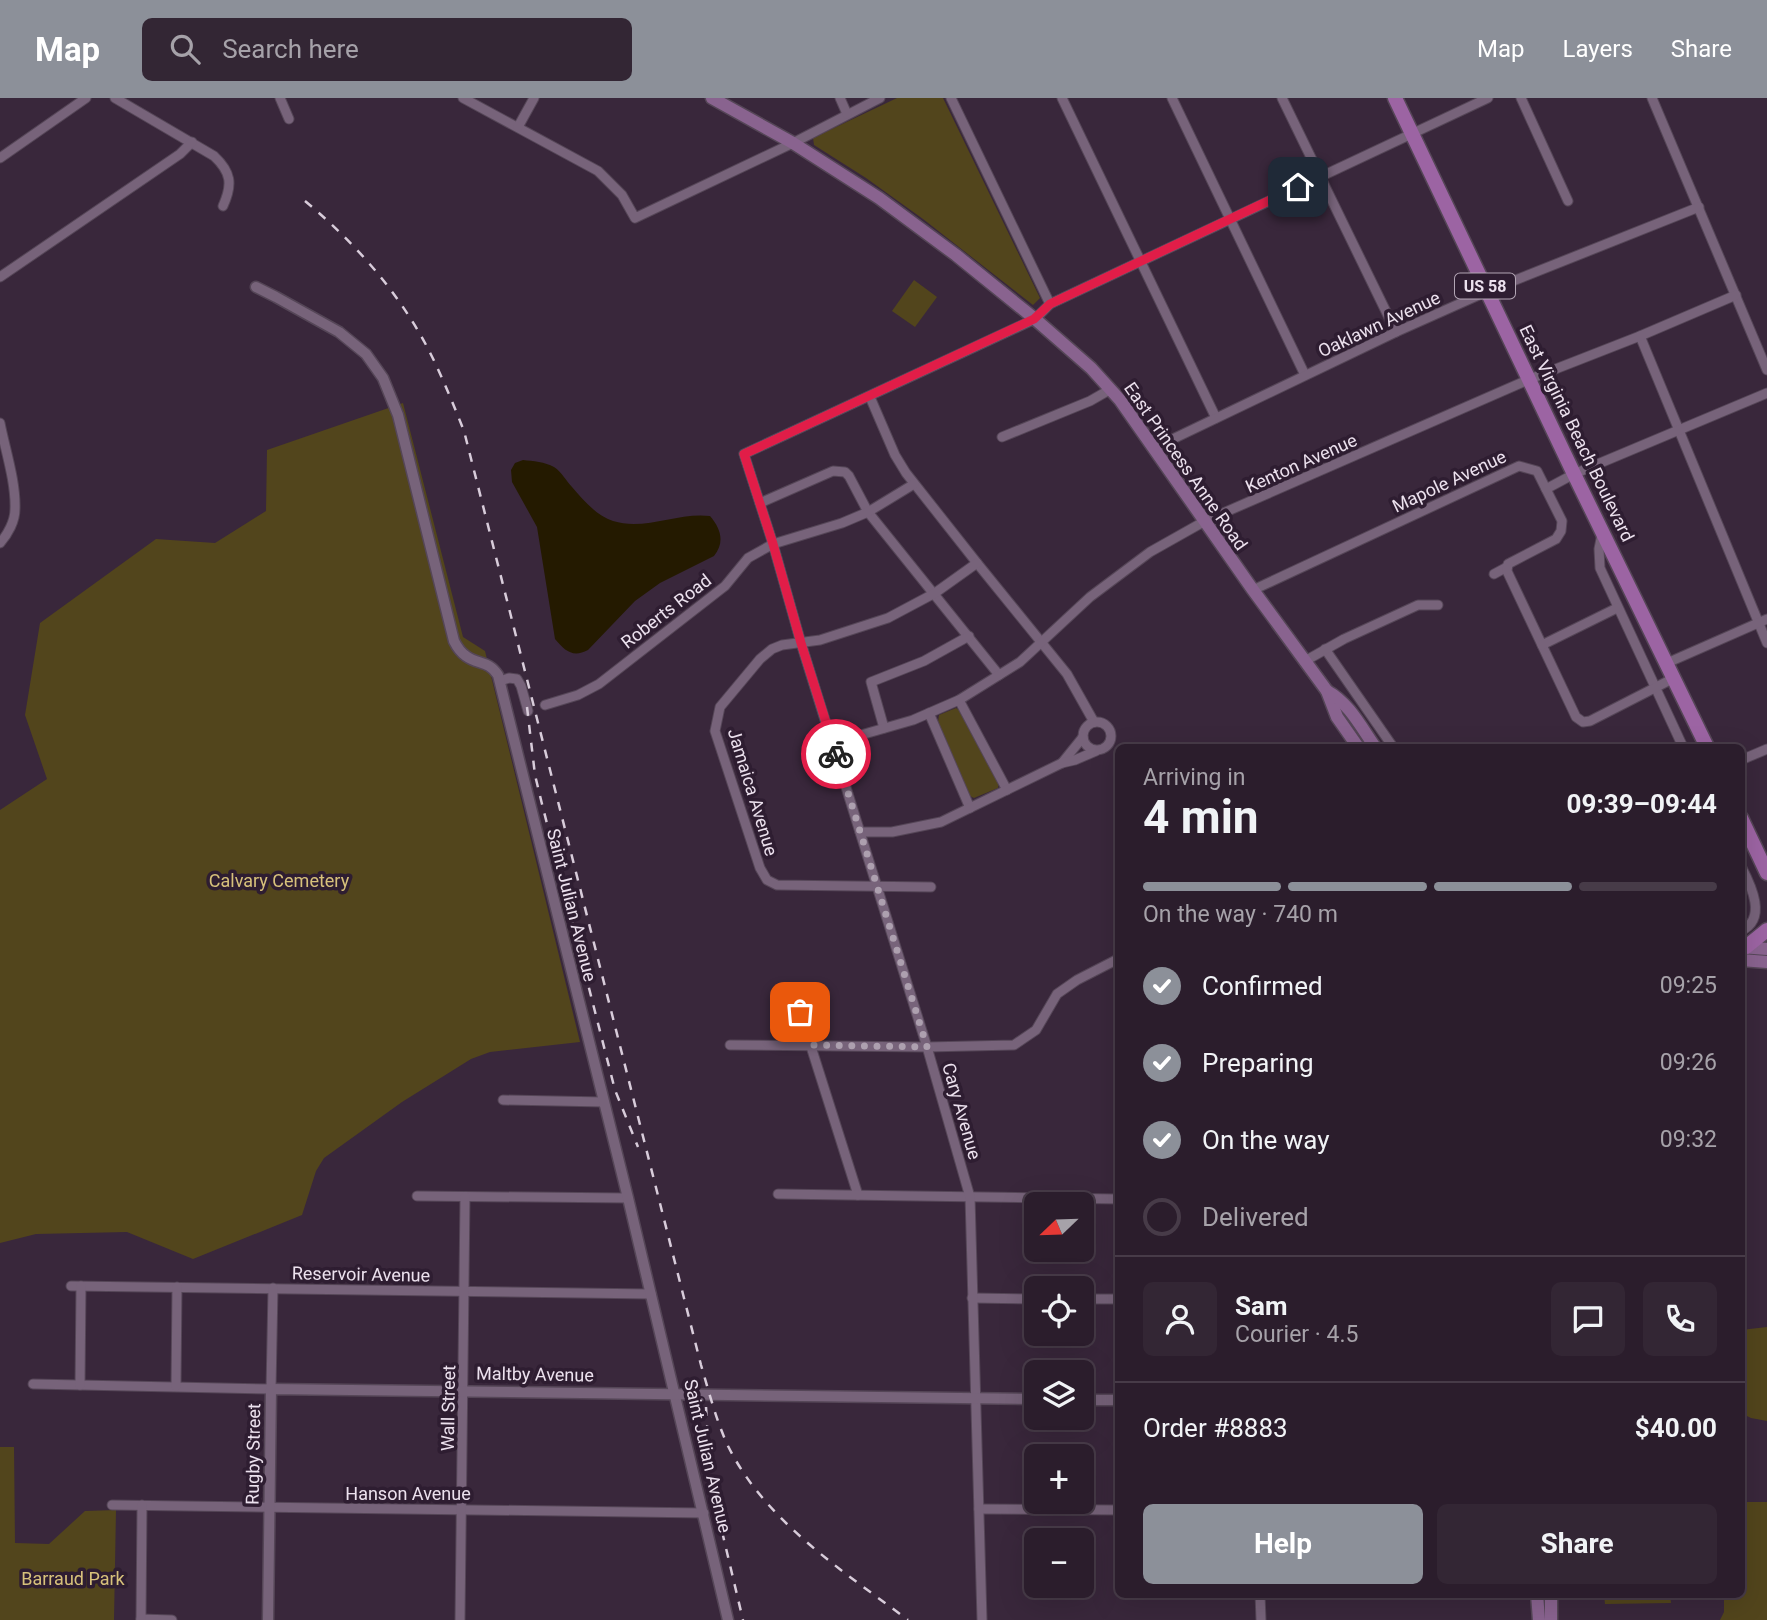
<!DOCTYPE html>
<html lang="en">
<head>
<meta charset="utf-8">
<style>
	:root { --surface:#2b1d2c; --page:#332634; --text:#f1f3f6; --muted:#a6a2a9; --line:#473b48; --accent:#8c9099 }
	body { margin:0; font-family:Roboto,sans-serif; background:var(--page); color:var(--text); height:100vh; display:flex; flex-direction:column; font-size:26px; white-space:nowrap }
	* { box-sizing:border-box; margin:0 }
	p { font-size:23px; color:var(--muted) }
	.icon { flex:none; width:38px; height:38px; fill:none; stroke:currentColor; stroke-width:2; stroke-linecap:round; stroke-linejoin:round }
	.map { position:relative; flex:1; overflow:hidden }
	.details { position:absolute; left:1115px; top:646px; width:630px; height:854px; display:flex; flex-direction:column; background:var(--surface); border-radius:10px; box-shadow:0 7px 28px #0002,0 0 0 2px var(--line) }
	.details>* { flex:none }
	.needle { width:46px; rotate:247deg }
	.buttons { position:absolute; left:1024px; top:1094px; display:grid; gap:14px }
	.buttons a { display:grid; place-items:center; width:70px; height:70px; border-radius:10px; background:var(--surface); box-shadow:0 7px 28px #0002,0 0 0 2px var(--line); font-size:35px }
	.pin { position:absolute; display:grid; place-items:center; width:60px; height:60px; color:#fff; margin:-30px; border-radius:14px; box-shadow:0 4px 10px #0006 }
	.courier { position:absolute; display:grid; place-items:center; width:70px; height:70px; margin:-35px; border:5px solid #e11d48; border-radius:50%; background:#fff; color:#222; box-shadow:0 2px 9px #0007 }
	.overview em { font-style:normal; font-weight:700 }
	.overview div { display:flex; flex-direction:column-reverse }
	.overview { display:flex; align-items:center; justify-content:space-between; height:119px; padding:0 28px }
	h1 { font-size:46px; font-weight:700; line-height:52px }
	.bar { display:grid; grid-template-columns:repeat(4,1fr); gap:10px 7px; align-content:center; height:84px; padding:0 28px }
	.bar i { height:9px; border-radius:5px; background:var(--line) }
	.bar .active { background:var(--accent) }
	.bar p { grid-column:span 4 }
	.line { display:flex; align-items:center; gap:18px; padding:0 28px; border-top:2px solid var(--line) }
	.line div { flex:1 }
	.round { display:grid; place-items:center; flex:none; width:74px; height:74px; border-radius:10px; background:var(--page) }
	ol { padding:0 28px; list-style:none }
	li { display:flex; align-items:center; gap:21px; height:77px }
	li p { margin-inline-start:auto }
	li .icon { padding:7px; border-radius:50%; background:var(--accent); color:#fff; stroke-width:4 }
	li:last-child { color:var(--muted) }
	li i { width:38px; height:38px; border:4px solid var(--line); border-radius:50% }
	.cta { display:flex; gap:14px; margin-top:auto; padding:14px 28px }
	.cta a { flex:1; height:80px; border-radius:10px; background:var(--accent); color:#fff; font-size:28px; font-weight:700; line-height:80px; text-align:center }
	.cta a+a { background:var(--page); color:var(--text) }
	header { display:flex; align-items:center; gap:42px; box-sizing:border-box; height:98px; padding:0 35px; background:var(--accent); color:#fff }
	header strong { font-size:33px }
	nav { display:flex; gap:38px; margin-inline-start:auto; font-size:24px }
	.search { width:490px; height:63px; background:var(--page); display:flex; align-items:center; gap:18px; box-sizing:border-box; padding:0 24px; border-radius:10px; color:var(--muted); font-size:26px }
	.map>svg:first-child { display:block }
	.green { fill:#52451c }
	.water { fill:#241a00 }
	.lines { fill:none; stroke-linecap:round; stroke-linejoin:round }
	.minor-casing { stroke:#554657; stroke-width:11 }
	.tertiary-casing { stroke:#554657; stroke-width:13 }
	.secondary-casing { stroke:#554657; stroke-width:15 }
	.primary-casing { stroke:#554657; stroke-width:17 }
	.minor { stroke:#77637a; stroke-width:9 }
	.tertiary { stroke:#77637a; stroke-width:10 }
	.secondary { stroke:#89638f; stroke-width:12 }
	.primary { stroke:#9c64a3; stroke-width:14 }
	.rail { stroke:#d8ccda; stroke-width:2.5; stroke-dasharray:9 9; stroke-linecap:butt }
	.done { stroke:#ada0af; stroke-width:7; stroke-dasharray:0 12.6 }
	.route { stroke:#e11d48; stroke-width:9 }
	.labels { text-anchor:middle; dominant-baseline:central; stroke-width:7; stroke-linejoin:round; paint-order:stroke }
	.shield { fill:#2e1d31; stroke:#b3a6b5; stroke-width:2 }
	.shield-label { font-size:16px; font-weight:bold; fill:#ece1ee }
	.street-label { font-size:18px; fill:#ece1ee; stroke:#2e1d31 }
	.park-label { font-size:18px; fill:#d7c17b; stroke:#2e1d31 }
</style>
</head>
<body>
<header>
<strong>Map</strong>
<div class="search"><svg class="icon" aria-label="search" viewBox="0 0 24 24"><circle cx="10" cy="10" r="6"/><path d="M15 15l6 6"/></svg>Search here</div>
<nav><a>Map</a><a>Layers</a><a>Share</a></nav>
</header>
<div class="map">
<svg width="1767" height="1522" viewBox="0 0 1767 1522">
	<rect width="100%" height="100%" fill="#39273b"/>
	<g class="green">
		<path d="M897 0H943L1040 200 1033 207 923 121 866 80 814 47 813 40Z"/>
		<path d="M914 182 937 199 915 229 892 213Z"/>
		<path d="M403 305 463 539 485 553 580 944 490 954 471 961 402 1004 324 1060 316 1073 302 1117 193 1161 127 1134 36 1136 0 1145V712L47 681 25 617 40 525 156 441 215 445 266 413 267 352Z"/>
		<path d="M956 610 962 614 999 683 998 690 974 700 970 698 938 624 939 617Z"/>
		<path d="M1767 1229V1323L1751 1320 1741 1315V1232Z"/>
		<path d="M0 1349H14L15 1445 49 1446 85 1413 116 1412 114 1522H0Z"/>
		<path d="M1741 1404H1767V1522H1720L1724 1514V1496H1741Z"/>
		<path d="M1604 1496H1670L1671 1505 1605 1506Z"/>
	</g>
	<path class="water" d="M523 362C533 363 545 364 554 369 562 374 566 383 572 389 583 402 597 418 613 423 645 433 678 414 710 418 721 431 725 444 714 458L660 485 635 503 588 552C573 560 565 553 555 541L537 429 512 384 511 372 515 365Z"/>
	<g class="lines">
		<defs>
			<g id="minor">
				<path d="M115 0 214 58C231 74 233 86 223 108"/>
				<path d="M280 0 289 21"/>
				<path d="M463 0 598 73 622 97 635 120 793 45 880 0"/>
				<path d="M840 0 847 16"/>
				<path d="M951 0 1050 206"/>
				<path d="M1062 0 1216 320"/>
				<path d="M1172 0 1305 277"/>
				<path d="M1282 0 1396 234"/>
				<path d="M1521 0 1568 103"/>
				<path d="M1652 0 1767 272"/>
				<path d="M518 29 534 0"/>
				<path d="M0 60 86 0"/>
				<path d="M0 179 180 56 192 44"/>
				<path d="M1640 238 1767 545"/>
				<path d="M870 299 895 357 906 375 977 465 1067 576 1094 624"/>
				<path d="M0 325C5 351 16 384 15 411 15 423 8 436 0 445"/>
				<path d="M1002 339 1090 303 1111 291"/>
				<path d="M1154 350 1396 234 1488 193 1699 109"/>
				<path d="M1546 391 1574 376 1767 295"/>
				<path d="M760 405 833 373 845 374 849 378 868 414 999 577"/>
				<path d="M1602 436 1599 451 1600 470 1683 649"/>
				<path d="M1494 476 1507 469"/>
				<path d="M1253 492 1519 368 1537 373 1562 423 1561 433 1556 441 1508 466 1507 473 1576 619 1583 624 1590 623 1674 580"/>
				<path d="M1542 547 1617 510"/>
				<path d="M1325 551 1393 649"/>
				<path d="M1305 563 1344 541 1418 507H1438"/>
				<path d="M1667 565 1767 521"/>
				<path d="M500 583 509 580 517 581 521 588 528 613"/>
				<path d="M959 602 1007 692"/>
				<path d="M545 607 578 597 599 586 725 488 748 460 773 446 842 425 868 414 914 386"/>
				<path d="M929 615 970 710"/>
				<circle cx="1097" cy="638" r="14"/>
				<path d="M884 630 871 584 924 563 969 538"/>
				<path d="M833 645 913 622 959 602 1020 564 1090 499 1150 454 1205 423 1530 281 1640 238 1736 197"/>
				<path d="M1741 662 1767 651"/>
				<path d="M1062 665 1083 639"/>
				<path d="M860 734H892L941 724 1062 665 1075 662 1096 653"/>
				<path d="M1741 768C1752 789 1767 821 1741 833"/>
				<path d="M931 789 777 787 767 782 760 770 715 633 720 609 760 561 772 551 782 547 820 542 888 520 935 495 977 465"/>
				<path d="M800 914 858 1097"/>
				<path d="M730 947 927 949 1014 947 1036 932 1057 896 1077 882 1118 861"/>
				<path d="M503 1002 604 1004"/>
				<path d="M778 1096 1118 1101"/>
				<path d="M417 1098 628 1100"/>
				<path d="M71 1188 651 1196"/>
				<path d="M972 1200 1036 1201"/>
				<path d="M1082 1201H1118"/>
				<path d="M33 1286 271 1291 273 1190"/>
				<path d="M80 1287 81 1188"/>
				<path d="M176 1288 177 1189"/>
				<path d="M112 1407 704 1415"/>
				<path d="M979 1411 1118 1412"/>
				<path d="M1260 1496 1261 1522"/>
				<path d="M141 1521 172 1522"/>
				<path d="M141 1522 142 1407"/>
				<path d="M460 1522 465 1099"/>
				<path d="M982 1522 970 1099 927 949 801 545 773 446 744 356 1035 221 1050 206 1488 0"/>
			</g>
			<g id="tertiary">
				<path d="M256 189 276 199 339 234 366 256 383 280 398 317 454 543C457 549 460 554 466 558 478 567 488 562 498 577L628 1100 728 1522"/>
				<path d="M1082 1302H1118"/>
				<path d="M268 1522 271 1291 1036 1301"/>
			</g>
			<g id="secondary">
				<path d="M712 0 793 45 879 100 956 157 1035 221 1091 270 1120 302 1253 492 1327 593 1337 619 1358 649"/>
				<path d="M1327 593C1349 605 1361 629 1375 649"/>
				<path d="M1741 849 1767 851"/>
				<path d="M1741 862 1767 864"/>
				<path d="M1537 1496 1539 1522"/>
				<path d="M1551 1496V1522"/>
			</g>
			<g id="primary">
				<path d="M1395 0 1574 376 1707 649"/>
				<path d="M1741 720 1767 775"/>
				<path d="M1746 849 1767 832"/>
			</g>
		</defs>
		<use href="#minor" class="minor-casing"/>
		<use href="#tertiary" class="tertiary-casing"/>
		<use href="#secondary" class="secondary-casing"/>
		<use href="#primary" class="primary-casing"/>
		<use href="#minor" class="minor"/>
		<use href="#tertiary" class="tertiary"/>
		<use href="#secondary" class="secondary"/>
		<use href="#primary" class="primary"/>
		<g class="rail">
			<path d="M305 103C353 143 395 190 425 245 440 273 452 303 464 333L701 1267C709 1294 716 1322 728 1348 765 1423 843 1473 908 1522"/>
			<path d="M527 609 535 677 542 706 615 992 638 1049"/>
			<path d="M706 1309 711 1387 743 1522"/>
		</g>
	</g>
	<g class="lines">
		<path class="done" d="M800 914 811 947 927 949 836 656"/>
		<path class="route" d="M836 656 801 545 773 446 744 356 1034 221 1050 206 1298 89"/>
	</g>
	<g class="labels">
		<rect class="shield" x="1455" y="175.5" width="60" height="25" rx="5"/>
		<g class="shield-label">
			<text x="1485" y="188">US 58</text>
		</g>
		<g class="street-label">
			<text transform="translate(1379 226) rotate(-25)">Oaklawn Avenue</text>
			<text transform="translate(1577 335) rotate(64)">East Virginia Beach Boulevard</text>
			<text transform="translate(1301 365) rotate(-24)">Kenton Avenue</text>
			<text transform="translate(1186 368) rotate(55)">East Princess Anne Road</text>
			<text transform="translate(1449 383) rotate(-25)">Mapole Avenue</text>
			<text transform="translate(666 513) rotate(-38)">Roberts Road</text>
			<text transform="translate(753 694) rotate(73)">Jamaica Avenue</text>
			<text transform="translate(572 807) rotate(76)">Saint Julian Avenue</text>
			<text transform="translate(962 1013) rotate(74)">Cary Avenue</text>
			<text transform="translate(361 1176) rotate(1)">Reservoir Avenue</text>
			<text transform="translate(535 1276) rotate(1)">Maltby Avenue</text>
			<text transform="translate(448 1310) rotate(-89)">Wall Street</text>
			<text transform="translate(253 1356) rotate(-89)">Rugby Street</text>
			<text transform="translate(708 1358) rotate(77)">Saint Julian Avenue</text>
			<text x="408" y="1395">Hanson Avenue</text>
		</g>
		<g class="park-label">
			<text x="279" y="782">Calvary Cemetery</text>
			<text x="73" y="1480">Barraud Park</text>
		</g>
	</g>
</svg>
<div class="buttons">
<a><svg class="needle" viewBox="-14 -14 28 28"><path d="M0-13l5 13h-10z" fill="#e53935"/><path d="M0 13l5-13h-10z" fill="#a6a2a9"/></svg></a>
<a><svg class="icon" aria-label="locate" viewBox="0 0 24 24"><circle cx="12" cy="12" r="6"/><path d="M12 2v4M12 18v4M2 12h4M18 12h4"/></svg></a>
<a><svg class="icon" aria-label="layers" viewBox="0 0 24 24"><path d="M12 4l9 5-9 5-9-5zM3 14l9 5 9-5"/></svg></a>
<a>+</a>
<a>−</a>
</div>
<div class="pin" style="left:800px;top:914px;background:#ea580c"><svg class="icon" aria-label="bag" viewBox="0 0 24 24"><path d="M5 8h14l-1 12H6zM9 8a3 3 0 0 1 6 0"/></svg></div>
<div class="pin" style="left:1298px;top:89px;background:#1f2937"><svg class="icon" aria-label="home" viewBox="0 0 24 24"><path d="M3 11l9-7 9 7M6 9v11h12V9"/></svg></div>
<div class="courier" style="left:836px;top:656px"><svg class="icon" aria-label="bike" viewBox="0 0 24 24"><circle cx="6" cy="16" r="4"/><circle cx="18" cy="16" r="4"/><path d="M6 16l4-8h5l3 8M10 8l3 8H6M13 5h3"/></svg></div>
<section class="details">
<div class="overview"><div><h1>4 min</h1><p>Arriving in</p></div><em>09:39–09:44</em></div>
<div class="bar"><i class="active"></i><i class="active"></i><i class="active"></i><i></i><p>On the way · 740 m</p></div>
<ol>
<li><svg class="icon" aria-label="check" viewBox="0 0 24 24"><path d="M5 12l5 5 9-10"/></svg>Confirmed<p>09:25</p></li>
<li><svg class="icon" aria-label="check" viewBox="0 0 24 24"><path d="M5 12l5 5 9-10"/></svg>Preparing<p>09:26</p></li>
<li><svg class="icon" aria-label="check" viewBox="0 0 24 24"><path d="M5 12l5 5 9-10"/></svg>On the way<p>09:32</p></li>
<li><i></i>Delivered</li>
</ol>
<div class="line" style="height:126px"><a class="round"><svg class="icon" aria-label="person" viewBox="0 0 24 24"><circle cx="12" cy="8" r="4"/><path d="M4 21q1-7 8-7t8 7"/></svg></a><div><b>Sam</b><p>Courier · 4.5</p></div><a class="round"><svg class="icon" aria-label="chat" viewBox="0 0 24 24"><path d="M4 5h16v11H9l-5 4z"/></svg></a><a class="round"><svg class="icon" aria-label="phone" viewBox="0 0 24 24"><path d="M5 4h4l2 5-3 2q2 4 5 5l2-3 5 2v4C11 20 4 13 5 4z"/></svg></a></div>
<div class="line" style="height:91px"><div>Order #8883</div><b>$40.00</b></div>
<div class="cta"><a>Help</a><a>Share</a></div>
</section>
</div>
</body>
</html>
